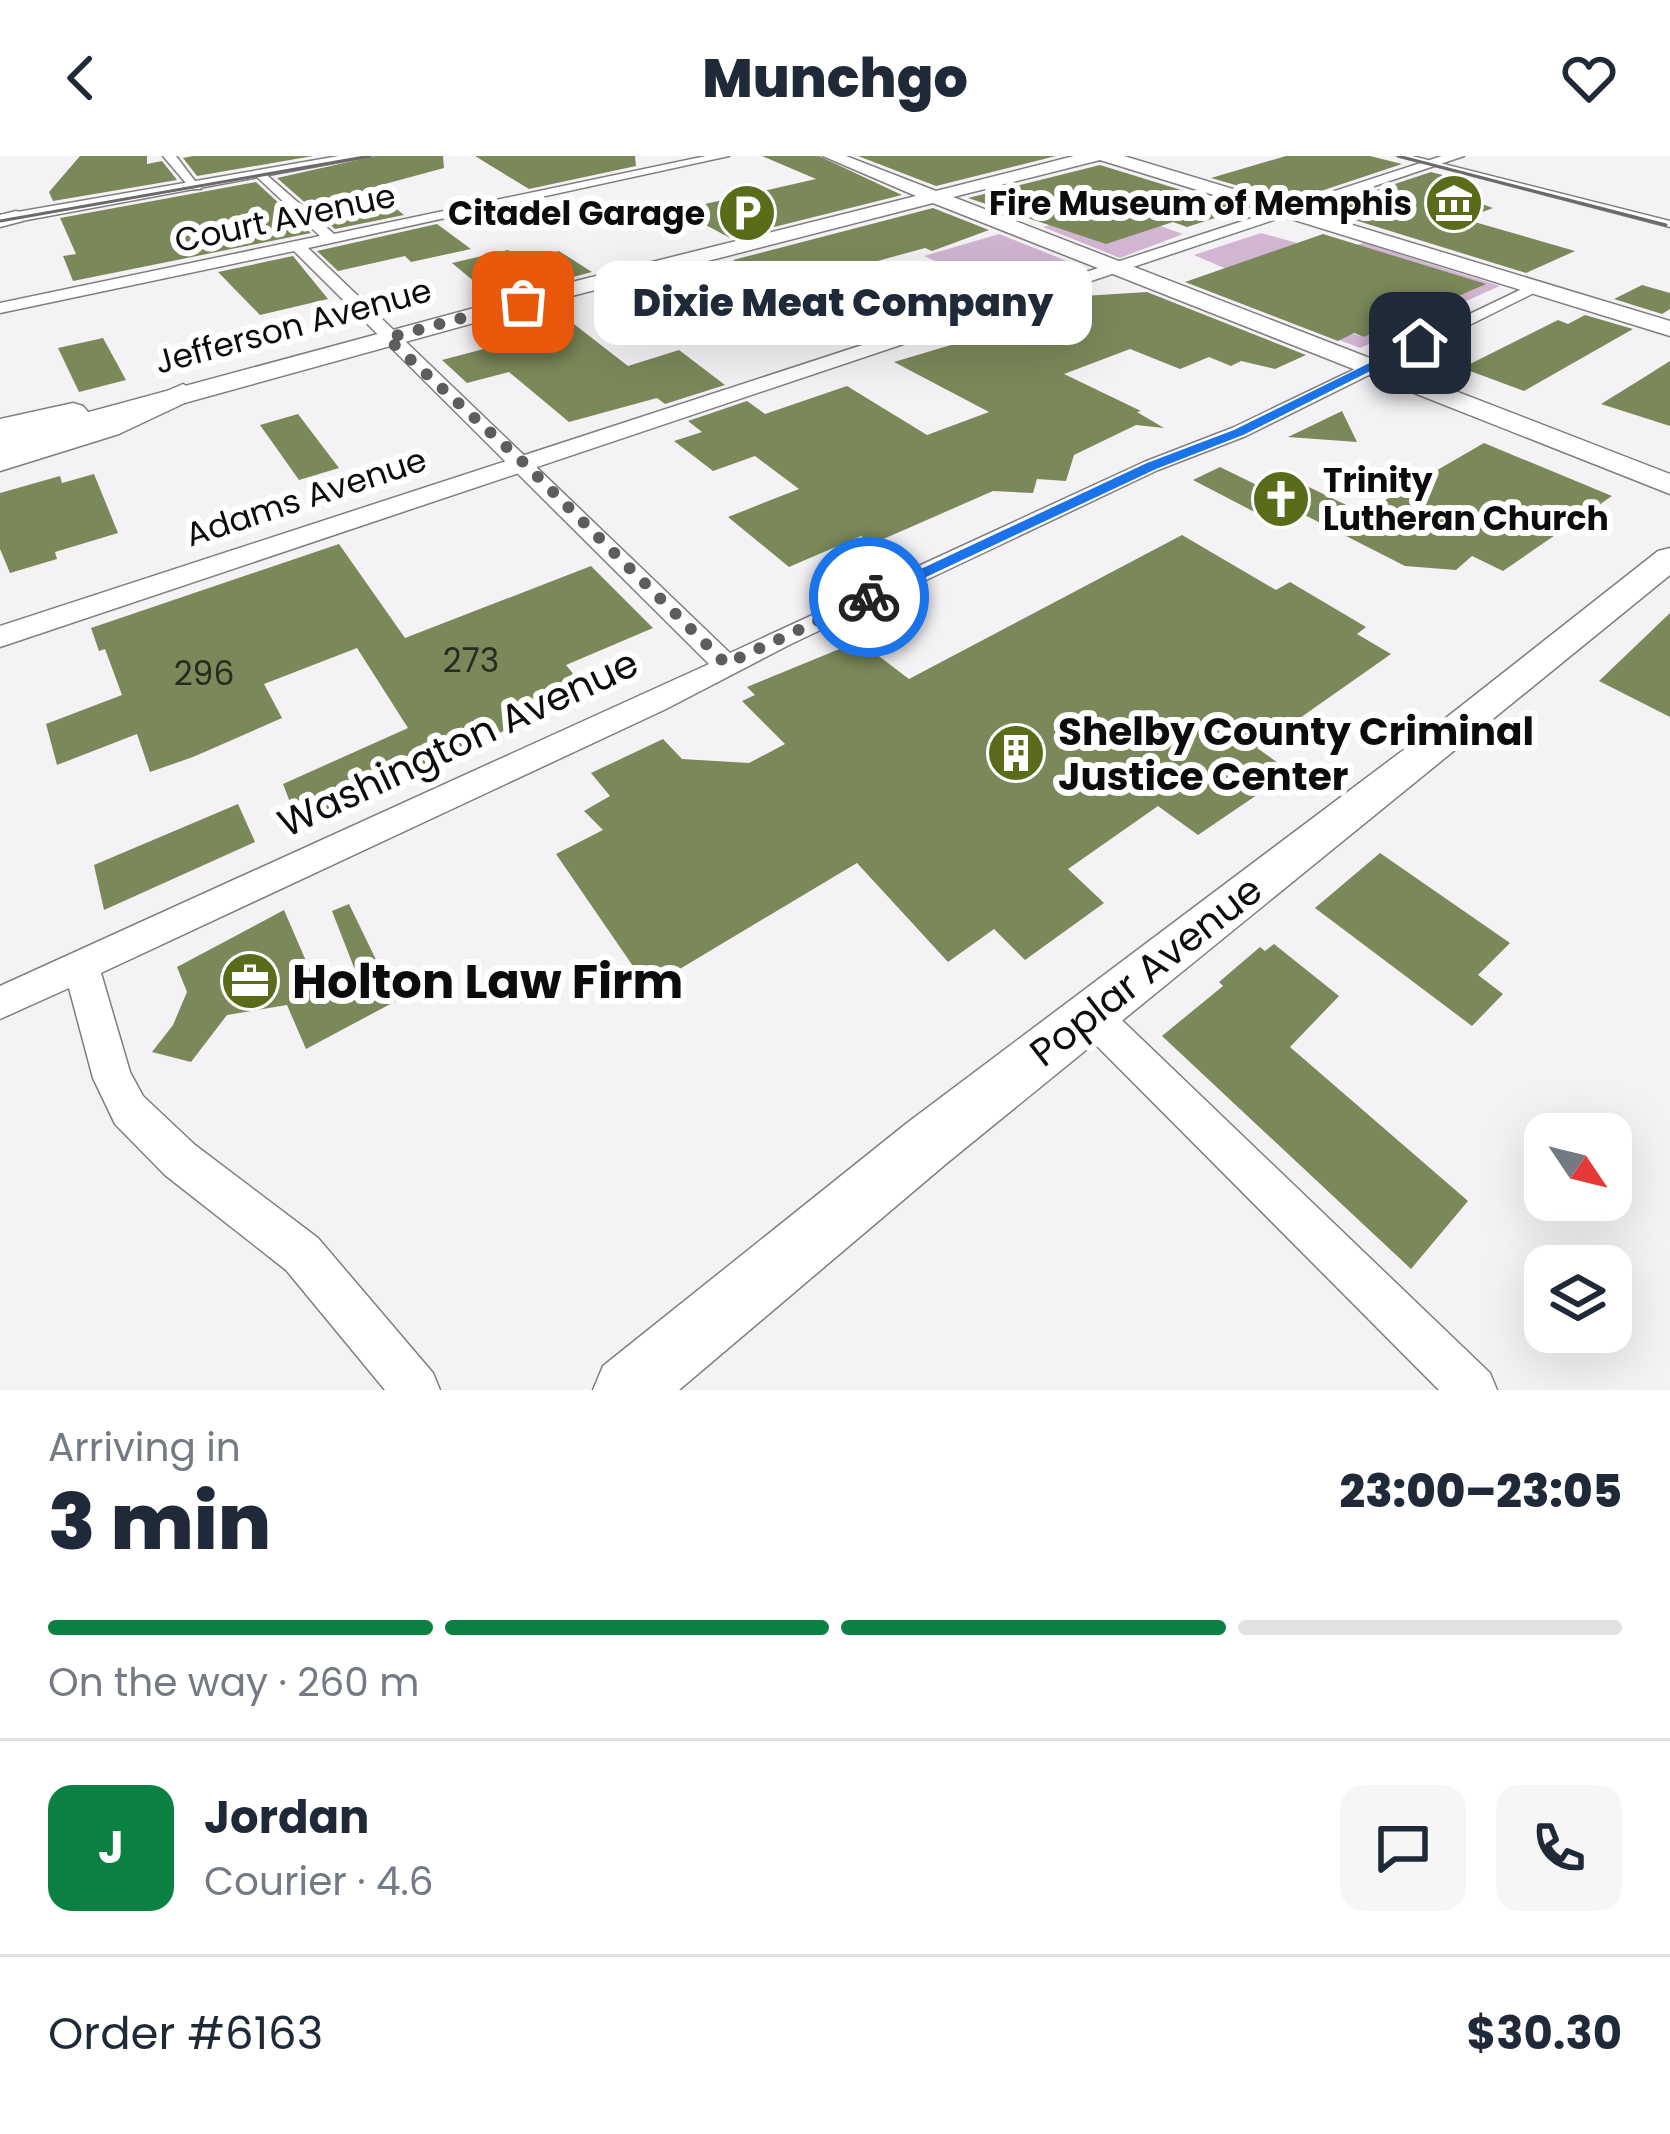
<!DOCTYPE html>
<html lang="en">
<head>
<meta charset="utf-8">
<style>
	:root { --surface:#fff; --page:#f6f6f7; --text:#1f2937; --muted:#747a83; --line:#e0e1e3; --accent:#0b8043 }
	body { margin:0; font-family:Poppins,sans-serif; background:var(--page); color:var(--text); height:100vh; display:flex; flex-direction:column; font-size:45px; white-space:nowrap }
	* { box-sizing:border-box; margin:0 }
	p { font-size:39px; color:var(--muted) }
	.icon { flex:none; width:66px; height:66px; fill:none; stroke:currentColor; stroke-width:2; stroke-linecap:round; stroke-linejoin:round }
	.map { position:relative; height:1234px; overflow:hidden }
	.details { display:flex; flex-direction:column; background:var(--surface); flex:1 }
	.details>* { flex:none }
	.needle { width:78px; rotate:125deg }
	.fabs { position:absolute; left:1524px; top:957px; display:grid; gap:24px }
	.fabs a { display:grid; place-items:center; width:108px; height:108px; border-radius:24px; background:var(--surface); box-shadow:0 12px 48px #0002; font-size:60px }
	.pin { position:absolute; display:grid; place-items:center; width:102px; height:102px; color:#fff; margin:-51px; border-radius:24px; box-shadow:0 6px 18px #0006 }
	.courier { position:absolute; display:grid; place-items:center; width:120px; height:120px; margin:-60px; border:9px solid #1a73e8; border-radius:50%; background:#fff; color:#222; box-shadow:0 3px 15px #0007 }
	.bubble { position:absolute; height:84px; border-radius:24px; background:var(--surface); box-shadow:0 12px 48px #0002; font-size:39px; font-weight:800; line-height:84px; text-align:center }
	.head em { font-style:normal; font-weight:800 }
	.head div { display:flex; flex-direction:column-reverse }
	.head { display:flex; align-items:center; justify-content:space-between; height:204px; padding:0 48px }
	h1 { font-size:78px; font-weight:800; line-height:90px }
	.bar { display:grid; grid-template-columns:repeat(4,1fr); gap:18px 12px; align-content:center; height:144px; padding:0 48px }
	.bar i { height:15px; border-radius:9px; background:var(--line) }
	.bar .selected { background:var(--accent) }
	.bar p { grid-column:span 4 }
	.line { display:flex; align-items:center; gap:30px; padding:0 48px; border-top:3px solid var(--line) }
	.line div { flex:1 }
	.round { display:grid; place-items:center; flex:none; width:126px; height:126px; border-radius:24px; background:var(--page) }
	header { display:flex; justify-content:space-between; align-items:center; height:156px; padding:0 48px; background:var(--surface); font-size:54px; font-weight:800 }
	.map>svg:first-child { display:block }
	.green { fill:#d1b5d1 }
	.building { fill:#7b895a }
	.lines { fill:none; stroke-linecap:round; stroke-linejoin:round }
	.pedestrian-casing { stroke:#807d80; stroke-width:3 }
	.minor-casing { stroke:#807d80; stroke-width:3 }
	.tertiary-casing { stroke:#807d80; stroke-width:3 }
	.secondary-casing { stroke:#807d80; stroke-width:3 }
	.primary-casing { stroke:#807d80; stroke-width:3 }
	.pedestrian { fill:#fff; fill-rule:evenodd }
	.minor { fill:#fff; fill-rule:evenodd }
	.tertiary { fill:#fff; fill-rule:evenodd }
	.secondary { fill:#fff; fill-rule:evenodd }
	.primary { fill:#fff; fill-rule:evenodd }
	.tram { stroke:#6b696b; stroke-width:3 }
	.route { fill:#1a73e8 }
	.done { stroke:#5e5c5e; stroke-width:12; stroke-dasharray:0 21.6 }
	.labels { text-anchor:middle; dominant-baseline:central; stroke-width:12; stroke-linejoin:round; paint-order:stroke }
	.far-poi-label { font-size:33px; font-weight:bold; fill:#0d0c0d; stroke:#fff; text-anchor:end }
	.far-street-label { font-size:33px; fill:#0d0c0d; stroke:#fff }
	.number-label { font-size:33px; fill:#282b20 }
	.poi-label { font-size:39px; font-weight:bold; fill:#0d0c0d; stroke:#fff; text-anchor:start }
	.street-label { font-size:39px; fill:#0d0c0d; stroke:#fff }
	.near-poi-label { font-size:48px; font-weight:bold; fill:#0d0c0d; stroke:#fff; text-anchor:start }
</style>
</head>
<body>
<header><svg class="icon" aria-label="back" viewBox="0 0 24 24"><path d="M15 5l-7 7 7 7"/></svg>Munchgo<svg class="icon" aria-label="heart" viewBox="0 0 24 24"><path d="M12 20l-8-8c-3-5 5-10 8-4 3-6 11-1 8 4z"/></svg></header>
<div class="map">
<svg width="1670" height="1234" viewBox="0 0 1670 1234">
	<rect width="100%" height="100%" fill="#f5f2f5"/>
	<g class="green">
		<path d="M1109 52 1183 78 1120 102 1043 71Z"/>
		<path d="M1261 77 1301 88 1229 114 1194 99Z"/>
		<path d="M999 78 1082 111 1005 137 924 100Z"/>
		<path d="M1364 87 1500 130 1360 192 1217 138 1364 181 1475 132 1356 89Z"/>
	</g>
	<g class="building">
		<path d="M80 0H147V8L162 5 177 24 53 45 49 36Z"/>
		<path d="M193 0H313L197 20 183 2Z"/>
		<path d="M375 0H443L444 12 370 32 404 59 335 73 277 22Z"/>
		<path d="M475 0H635L636 10 529 33Z"/>
		<path d="M762 0H819L902 39 730 82 678 54 816 23Z"/>
		<path d="M858 0H1056L936 30Z"/>
		<path d="M1286 0H1370L1402 8 1291 45 1211 22Z"/>
		<path d="M1100 9 1243 53 1187 71 1173 66 1106 88 968 42Z"/>
		<path d="M1431 16 1473 27 1448 36 1493 52 1464 63 1575 95 1526 117 1319 53Z"/>
		<path d="M256 26 311 77 73 125 63 100 76 98 60 62Z"/>
		<path d="M933 52 989 74 932 95 925 92 783 131 733 104Z"/>
		<path d="M437 68 471 93 411 106 405 100 338 115 317 95Z"/>
		<path d="M1323 78 1486 128 1364 181 1354 177 1338 185 1185 126Z"/>
		<path d="M508 94 522 103 559 95 592 116 494 142 452 107Z"/>
		<path d="M293 100 328 143 260 159 218 116Z"/>
		<path d="M1642 129 1670 137V153L1662 158 1614 143Z"/>
		<path d="M1147 136 1306 199 1275 213 1241 205 1231 210 1209 201 1180 213 1130 193 1064 218 1141 255 1137 256 1164 272 1136 269 1074 299 1066 325 1037 323 1033 337 993 335 872 388 861 380 789 411 728 361 799 333 755 300 713 315 674 285 702 276 688 265 747 245 765 258 847 230 927 279 989 256 894 206 1088 148 1083 140Z"/>
		<path d="M557 149 561 158 628 210 679 194 725 229 665 248 657 242 569 266 509 216 467 227 442 204 536 179 516 160Z"/>
		<path d="M1585 159 1633 173 1524 235 1462 212 1558 164 1568 168Z"/>
		<path d="M103 182 126 224 79 236 58 192Z"/>
		<path d="M1670 205V270L1601 248 1643 222Z"/>
		<path d="M1342 255 1357 286 1288 281Z"/>
		<path d="M298 258 339 312 299 324 260 269Z"/>
		<path d="M1484 287 1612 340 1503 415 1472 400 1456 414 1405 410 1289 351 1268 363 1193 324 1220 311 1267 334 1290 322 1363 357Z"/>
		<path d="M94 318 118 377 55 396 57 403 10 417 0 393V337L60 320 62 327Z"/>
		<path d="M1182 379 1276 434 1290 426 1366 471 1357 478 1391 498 1257 592 1291 616 1198 679 1158 650 1068 713 1104 747 1025 804 994 773 948 806 857 707 648 832 556 698 603 674 584 655 610 640 591 617 663 583 682 603 749 607 785 588 742 545 755 539 747 531 859 485 909 523Z"/>
		<path d="M339 388 405 482 591 410 653 472 566 509 589 537 298 667 283 628 408 572 357 492 264 528 282 562 193 601 150 616 137 578 57 609 46 568 122 539 105 493 99 495 91 472Z"/>
		<path d="M1670 457V561L1599 525Z"/>
		<path d="M238 648 255 686 104 754 94 709Z"/>
		<path d="M1380 697 1510 787 1478 819 1503 838 1472 870 1315 752Z"/>
		<path d="M349 748 396 845 306 893 287 849 227 859 191 906 152 896 173 869 187 836 177 811 284 754 322 842 360 827 332 755Z"/>
		<path d="M1274 788 1339 840 1290 891 1468 1045 1411 1113 1162 880 1223 830 1219 826 1260 791 1265 795Z"/>
	</g>
	<g class="lines">
		<defs>
			<path id="pedestrian" d="M1398 0H1412L1670 65V71Z"/>
			<g id="minor">
				<path d="M163 0H176L201 33H191Z"/>
				<path d="M706 0H729L308 92 730 497 1144 306 1232 272 1532 128 1546 131 1246 280 1158 314 791 488 666 553 101 817 130 916 143 940 195 989 318 1082 433 1217 440 1234H385L286 1114 165 1019 115 968 93 922 69 832 0 863V830L709 508 294 95 0 157V147L320 80 257 21 261 14 334 78Z"/>
				<path d="M1090 841 1103 846 1490 1217 1497 1234H1439L1077 870 1071 858 1077 846Z"/>
			</g>
			<g id="tertiary">
				<path d="M339 0H371L0 69V59Z"/>
				<path d="M1442 0H1464L0 491V470Z"/>
			</g>
			<g id="secondary">
				<path d="M823 0H846L936 35 1074 0H1124L1670 165V180L1100 4 953 41 1670 318V338L933 47 564 142 0 298V280L548 132 916 40Z"/>
				<path d="M1670 392V419L947 1007 679 1234H593L603 1210 907 967 1442 565 1658 395Z"/>
			</g>
			<g id="primary">
				<path d="M16 55 23 57V65L0 71V59Z"/>
				<path d="M183 228 197 237 193 243 119 278 0 315V296L97 266Z"/>
				<path d="M73 247 83 250 88 256 83 262 0 281V263Z"/>
			</g>
		</defs>
		<use href="#pedestrian" class="pedestrian-casing"/>
		<use href="#minor" class="minor-casing"/>
		<use href="#tertiary" class="tertiary-casing"/>
		<use href="#secondary" class="secondary-casing"/>
		<use href="#primary" class="primary-casing"/>
		<use href="#pedestrian" class="pedestrian"/>
		<use href="#minor" class="minor"/>
		<use href="#tertiary" class="tertiary"/>
		<use href="#secondary" class="secondary"/>
		<use href="#primary" class="primary"/>
		<g class="tram">
			<path d="M1398 0 1666 69"/>
			<path d="M0 65 370 0"/>
		</g>
	</g>
	<path class="route" d="M1416 184 1426 187 1243 279 1156 313 875 445 861 441 1147 307 1234 274Z"/>
	<g class="lines">
		<path class="done" d="M523 146 387 182 524 307 726 508 869 441"/>
	</g>
	<defs>
		<symbol id="museum-disc" viewBox="-11 -11 22 22"><circle r="9.5" fill="#5a6c1a" stroke="#fff"/><path d="M0-6L6-3V-2H-6V-3ZM-5-1h2V3h-2ZM-1-1h2V3h-2ZM3-1h2V3H3ZM-6 4H6V6H-6Z" fill="#fff"/></symbol>
		<symbol id="parking-disc" viewBox="-11 -11 22 22"><circle r="9.5" fill="#5a6c1a" stroke="#fff"/><path d="M-3.5-5.5H1a3.5 3.5 0 0 1 0 7H-1V5.5H-3.5ZM-1-3.4V-.6H.8a1.4 1.4 0 0 0 0-2.8Z" fill="#fff"/></symbol>
		<symbol id="church-disc" viewBox="-11 -11 22 22"><circle r="9.5" fill="#5a6c1a" stroke="#fff"/><path d="M-1.2-6h2.4v3.5h3.3v2.4h-3.3V6h-2.4V-.1h-3.3v-2.4h3.3Z" fill="#fff"/></symbol>
		<symbol id="building-disc" viewBox="-11 -11 22 22"><circle r="9.5" fill="#5a6c1a" stroke="#fff"/><path d="M-4-6H4V6H1V3H-1V6H-4ZM-2.5-4.3h1.7v1.8h-1.7ZM.8-4.3h1.7v1.8H.8ZM-2.5-1h1.7V.8h-1.7ZM.8-1h1.7V.8H.8Z" fill="#fff"/></symbol>
		<symbol id="office-disc" viewBox="-11 -11 22 22"><circle r="9.5" fill="#5a6c1a" stroke="#fff"/><path d="M-6-3h4V-5.5h4V-3h4V5H-6ZM-1-4.5V-3h2v-1.5ZM-6 0V1H6V0Z" fill="#fff"/></symbol>
	</defs>
	<g fill-rule="evenodd">
		<use href="#museum-disc" x="1421" y="14" width="66" height="66"/>
		<use href="#parking-disc" x="714" y="24" width="66" height="66"/>
		<use href="#church-disc" x="1248" y="310" width="66" height="66"/>
		<use href="#building-disc" x="983" y="564" width="66" height="66"/>
		<use href="#office-disc" x="217" y="792" width="66" height="66"/>
	</g>
	<g class="labels">
		<g class="far-poi-label">
			<text x="1412" y="47">Fire Museum of Memphis</text>
			<text x="705" y="57">Citadel Garage</text>
			<text x="1323" y="324" text-anchor="start">Trinity<tspan x="1323" dy="38">Lutheran Church</tspan></text>
		</g>
		<g class="far-street-label">
			<text transform="translate(285 62) rotate(-12)">Court Avenue</text>
			<text transform="translate(293 170) rotate(-15)">Jefferson Avenue</text>
			<text transform="translate(306 341) rotate(-18)">Adams Avenue</text>
		</g>
		<g class="number-label">
			<text x="471" y="504">273</text>
			<text x="204" y="517">296</text>
		</g>
		<g class="poi-label">
			<text x="1058" y="575">Shelby County Criminal<tspan x="1058" dy="45">Justice Center</tspan></text>
		</g>
		<g class="street-label">
			<text transform="translate(458 587) rotate(-25)">Washington Avenue</text>
			<text transform="translate(1146 815) rotate(-38)">Poplar Avenue</text>
		</g>
		<g class="near-poi-label">
			<text x="292" y="825">Holton Law Firm</text>
		</g>
	</g>
</svg>
<div class="fabs">
<a><svg class="needle" viewBox="-14 -14 28 28"><path d="M0-13l5 13h-10z" fill="#e53935"/><path d="M0 13l5-13h-10z" fill="#747a83"/></svg></a>
<a><svg class="icon" aria-label="layers" viewBox="0 0 24 24"><path d="M12 4l9 5-9 5-9-5zM3 14l9 5 9-5"/></svg></a>
</div>
<div class="pin" style="left:523px;top:146px;background:#ea580c"><svg class="icon" aria-label="bag" viewBox="0 0 24 24"><path d="M5 8h14l-1 12H6zM9 8a3 3 0 0 1 6 0"/></svg></div>
<div class="pin" style="left:1420px;top:187px;background:#1f2937"><svg class="icon" aria-label="home" viewBox="0 0 24 24"><path d="M3 11l9-7 9 7M6 9v11h12V9"/></svg></div>
<div class="courier" style="left:869px;top:441px"><svg class="icon" aria-label="bike" viewBox="0 0 24 24"><circle cx="6" cy="16" r="4"/><circle cx="18" cy="16" r="4"/><path d="M6 16l4-8h5l3 8M10 8l3 8H6M13 5h3"/></svg></div>
<div class="bubble" style="left:594px;top:105px;width:498px">Dixie Meat Company</div>
</div>
<section class="details">
<div class="head"><div><h1>3 min</h1><p>Arriving in</p></div><em>23:00–23:05</em></div>
<div class="bar"><i class="selected"></i><i class="selected"></i><i class="selected"></i><i></i><p>On the way · 260 m</p></div>
<div class="line" style="height:216px"><b class="round" style="background:var(--accent);color:#fff">J</b><div><b>Jordan</b><p>Courier · 4.6</p></div><a class="round"><svg class="icon" aria-label="chat" viewBox="0 0 24 24"><path d="M4 5h16v11H9l-5 4z"/></svg></a><a class="round"><svg class="icon" aria-label="phone" viewBox="0 0 24 24"><path d="M5 4h4l2 5-3 2q2 4 5 5l2-3 5 2v4C11 20 4 13 5 4z"/></svg></a></div>
<div class="line" style="height:156px"><div>Order #6163</div><b>$30.30</b></div>
</section>
</body>
</html>
